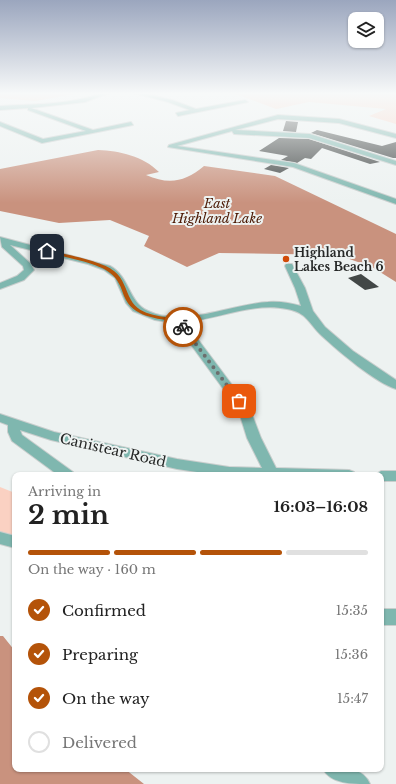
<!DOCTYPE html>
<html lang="en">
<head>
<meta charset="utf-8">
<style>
	:root { --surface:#fff; --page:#f2f2f2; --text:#222; --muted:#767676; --line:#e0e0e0; --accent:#b45309 }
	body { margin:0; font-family:"Libre Baskerville",serif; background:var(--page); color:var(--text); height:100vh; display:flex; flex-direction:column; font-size:15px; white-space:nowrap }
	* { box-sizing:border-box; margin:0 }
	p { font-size:13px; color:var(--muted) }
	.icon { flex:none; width:22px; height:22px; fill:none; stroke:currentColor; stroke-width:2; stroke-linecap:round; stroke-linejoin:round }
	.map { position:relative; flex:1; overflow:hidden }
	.side { position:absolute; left:12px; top:472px; width:372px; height:300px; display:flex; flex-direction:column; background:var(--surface); border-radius:8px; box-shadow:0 1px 3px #0004 }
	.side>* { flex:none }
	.buttons { position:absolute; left:348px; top:12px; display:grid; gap:8px }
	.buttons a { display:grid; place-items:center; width:36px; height:36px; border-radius:8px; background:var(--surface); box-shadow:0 1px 3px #0004; font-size:20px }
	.pin { position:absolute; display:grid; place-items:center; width:34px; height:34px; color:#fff; margin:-17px; border-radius:8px; box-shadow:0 2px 6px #0006 }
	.courier { position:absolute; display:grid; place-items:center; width:40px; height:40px; margin:-20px; border:3px solid #b45309; border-radius:50%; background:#fff; color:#222; box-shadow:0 1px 5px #0007 }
	.headline em { font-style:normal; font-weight:800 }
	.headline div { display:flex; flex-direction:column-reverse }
	.headline { display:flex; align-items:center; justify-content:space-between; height:68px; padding:0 16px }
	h1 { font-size:26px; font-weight:800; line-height:30px }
	.bar { display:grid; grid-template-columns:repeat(4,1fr); gap:6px 4px; align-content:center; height:48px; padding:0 16px }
	.bar i { height:5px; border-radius:3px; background:var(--line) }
	.bar .on { background:var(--accent) }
	.bar p { grid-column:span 4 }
	ol { padding:0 16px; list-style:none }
	li { display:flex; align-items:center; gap:12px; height:44px }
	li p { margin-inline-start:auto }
	li .icon { padding:4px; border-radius:50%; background:var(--accent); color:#fff; stroke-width:4 }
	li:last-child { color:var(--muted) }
	li i { width:22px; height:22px; border:2px solid var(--line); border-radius:50% }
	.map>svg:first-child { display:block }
	.green { fill:#fad1c2 }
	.water { fill:#c9927e }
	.building { fill:#424746 }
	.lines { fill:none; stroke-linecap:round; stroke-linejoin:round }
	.minor-casing { stroke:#c9cecd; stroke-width:2 }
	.minor { fill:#7fb7af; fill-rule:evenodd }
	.route { fill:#b45309 }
	.done { stroke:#6c6f6e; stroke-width:4; stroke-dasharray:0 7.2 }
	.poi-dot { fill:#d14b08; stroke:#edf2f1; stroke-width:1.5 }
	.labels { text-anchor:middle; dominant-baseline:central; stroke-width:4; stroke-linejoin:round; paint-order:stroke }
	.far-poi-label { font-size:12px; font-weight:bold; fill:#262827; stroke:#edf2f1; text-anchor:start }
	.far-water-label { font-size:13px; font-style:italic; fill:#4b1904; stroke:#edf2f1 }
	.street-label { font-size:14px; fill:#262827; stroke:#edf2f1 }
</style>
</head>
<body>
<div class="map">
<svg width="396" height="784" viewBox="0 0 396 784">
	<rect width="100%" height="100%" fill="#edf2f1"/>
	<g class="green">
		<path d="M0 93H80L35 101 0 98Z"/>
		<path d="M233 93H396V124L369 116 386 109 309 102 276 109Z"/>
		<path d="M0 487 15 493V545L0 541Z"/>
	</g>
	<g class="water">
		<path d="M98 150C120 151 143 156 159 172L146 175C169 185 185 182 204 166L275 176 396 234V282L372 267 338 255 219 253 187 267 144 246 149 236 110 220 59 223 0 211V169Z"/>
		<path d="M0 636H3L15 651V769H125L144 784H0Z"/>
	</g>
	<g class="building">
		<path d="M286 121 298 122 296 132 283 131Z"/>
		<path d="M317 130 382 146 396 142V158H393L311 133Z"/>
		<path d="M279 138 309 139 380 162 370 164 322 148 311 159 305 158 297 163 281 160 288 156 259 151Z"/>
		<path d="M271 165 289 168 280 173 264 169Z"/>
		<path d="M361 274 379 287 365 290 348 278Z"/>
	</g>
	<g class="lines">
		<defs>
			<g id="minor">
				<path d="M102 93H109L85 102 31 108 93 130 131 122 133 125 42 143 0 126V122L43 139 86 131 28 110V108L0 110V106C35 104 69 105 102 93Z"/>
				<path d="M134 93H143L172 100 196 109 245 100 248 102 178 116 176 113 190 110 168 102Z"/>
				<path d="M278 115 339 119 396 134V138L339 123 278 119 235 130 310 134 396 161V165L309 138 234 134 232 131 177 146 294 163 396 199V204L293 167 168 147 169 145Z"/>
				<path d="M0 237 110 266C130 277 128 302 148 311 183 328 232 304 268 302 280 301 290 303 301 306L295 288 285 266 286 264H292L305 288 313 311 325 327 353 351 396 380V389C376 383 338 351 322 336 308 323 308 313 287 309 253 302 219 319 185 322L250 409 261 438 276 468 349 470 354 472 356 475H217L177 469 51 440 20 430 22 435 73 472 75 475H58L12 441 8 432V425L0 422V414L54 432 177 459 229 467 262 468 247 438 238 409 175 323 155 320 133 311 126 303 115 278 104 270 88 264 10 245 30 263 34 270 24 280 0 289V283L17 276 24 270 23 266 2 247Z"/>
				<path d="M381 471H396V481H381V475H375Z"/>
				<path d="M0 532 15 536V548L0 544Z"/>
				<rect x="381" y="609" width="15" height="16"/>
				<path d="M323 769C341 769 362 765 370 784 352 784 331 784 323 769Z"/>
			</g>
		</defs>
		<use href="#minor" class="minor-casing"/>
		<use href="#minor" class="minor"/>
	</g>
	<linearGradient id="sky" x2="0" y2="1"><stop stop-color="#9ba6be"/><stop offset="0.46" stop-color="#f7f9f9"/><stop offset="1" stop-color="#f7f9f9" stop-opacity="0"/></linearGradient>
	<rect width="396" height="203" fill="url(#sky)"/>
	<path class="route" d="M47 250C64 254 102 261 114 271 124 279 125 289 131 300 140 317 164 316 181 319L186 327 181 328 177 322C157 318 133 318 124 296 121 287 118 279 110 273 97 262 62 257 45 252Z"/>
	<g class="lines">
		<path class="done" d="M183 327 239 401"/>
	</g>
	<circle class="poi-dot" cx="286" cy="259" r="4"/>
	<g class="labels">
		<g class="far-poi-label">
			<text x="294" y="252">Highland<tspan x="294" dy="14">Lakes Beach 6</tspan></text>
		</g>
		<g class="far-water-label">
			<text x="217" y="203">East<tspan x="217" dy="15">Highland Lake</tspan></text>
		</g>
		<g class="street-label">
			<text transform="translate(113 450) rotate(13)">Canistear Road</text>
		</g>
	</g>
</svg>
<div class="buttons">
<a><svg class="icon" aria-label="layers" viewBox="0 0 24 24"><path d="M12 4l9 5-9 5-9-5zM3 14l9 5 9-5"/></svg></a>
</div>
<div class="pin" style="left:239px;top:401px;background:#ea580c"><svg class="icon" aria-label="bag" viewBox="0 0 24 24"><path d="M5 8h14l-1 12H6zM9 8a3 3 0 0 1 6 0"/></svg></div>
<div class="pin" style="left:47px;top:251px;background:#1f2937"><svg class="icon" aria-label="home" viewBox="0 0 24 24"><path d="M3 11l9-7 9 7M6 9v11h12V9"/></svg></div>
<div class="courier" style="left:183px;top:327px"><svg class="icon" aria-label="bike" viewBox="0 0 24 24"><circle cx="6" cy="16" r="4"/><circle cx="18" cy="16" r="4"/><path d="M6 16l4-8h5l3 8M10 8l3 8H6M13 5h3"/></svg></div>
<section class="side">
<div class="headline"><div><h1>2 min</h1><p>Arriving in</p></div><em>16:03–16:08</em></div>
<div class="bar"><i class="on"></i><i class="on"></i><i class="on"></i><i></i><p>On the way · 160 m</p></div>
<ol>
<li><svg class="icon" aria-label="check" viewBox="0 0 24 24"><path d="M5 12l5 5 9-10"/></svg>Confirmed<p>15:35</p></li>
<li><svg class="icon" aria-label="check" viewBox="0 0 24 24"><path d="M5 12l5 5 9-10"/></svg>Preparing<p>15:36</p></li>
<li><svg class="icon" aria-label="check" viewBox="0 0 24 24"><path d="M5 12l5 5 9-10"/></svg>On the way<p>15:47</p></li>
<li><i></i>Delivered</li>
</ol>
</section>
</div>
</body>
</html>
